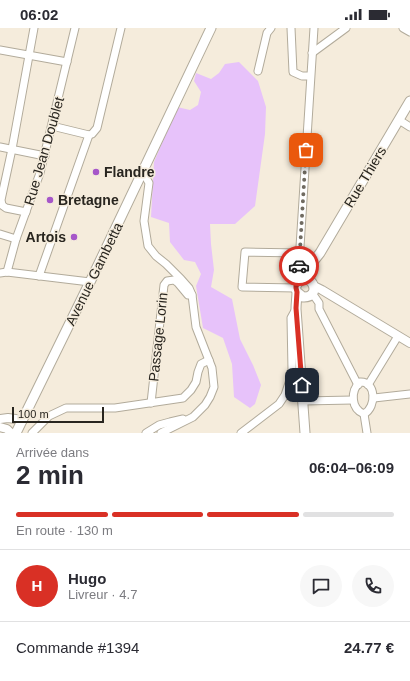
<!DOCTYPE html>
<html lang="fr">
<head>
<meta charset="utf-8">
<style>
	:root { --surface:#fff; --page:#f7f7f7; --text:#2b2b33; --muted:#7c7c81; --line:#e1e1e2; --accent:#d93025 }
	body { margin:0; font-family:Helvetica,sans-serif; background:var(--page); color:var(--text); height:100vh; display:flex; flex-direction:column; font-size:15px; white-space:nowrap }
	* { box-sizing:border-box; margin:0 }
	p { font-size:13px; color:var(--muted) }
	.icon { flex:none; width:22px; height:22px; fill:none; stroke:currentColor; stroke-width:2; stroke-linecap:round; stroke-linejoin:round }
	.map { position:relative; height:405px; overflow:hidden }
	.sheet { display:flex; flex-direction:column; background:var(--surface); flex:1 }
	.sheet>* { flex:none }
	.scale { position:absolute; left:12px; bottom:10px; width:92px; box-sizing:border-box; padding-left:4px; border:2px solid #28251f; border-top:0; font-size:11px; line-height:14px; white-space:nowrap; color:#28251f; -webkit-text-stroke:3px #f5ecdc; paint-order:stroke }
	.pin { position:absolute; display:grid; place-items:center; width:34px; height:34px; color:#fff; margin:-17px; border-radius:8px; box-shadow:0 2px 6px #0006 }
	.courier { position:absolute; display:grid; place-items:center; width:40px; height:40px; margin:-20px; border:3px solid #d93025; border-radius:50%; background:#fff; color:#222; box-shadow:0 1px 5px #0007 }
	.head em { font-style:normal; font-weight:800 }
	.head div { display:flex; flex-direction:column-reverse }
	.head { display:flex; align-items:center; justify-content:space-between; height:68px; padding:0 16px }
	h1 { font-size:26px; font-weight:800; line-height:30px }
	.bar { display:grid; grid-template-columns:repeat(4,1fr); gap:6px 4px; align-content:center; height:48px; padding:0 16px }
	.bar i { height:5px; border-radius:3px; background:var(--line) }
	.bar .selected { background:var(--accent) }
	.bar p { grid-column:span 4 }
	.line { display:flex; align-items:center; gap:10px; padding:0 16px; border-top:1px solid var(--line) }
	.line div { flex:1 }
	.round { display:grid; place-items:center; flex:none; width:42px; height:42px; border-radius:21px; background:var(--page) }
	.status { display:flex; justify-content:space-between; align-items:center; height:28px; padding:0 20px; background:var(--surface); direction:ltr }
	.status svg { height:11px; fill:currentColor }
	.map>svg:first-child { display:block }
	.green { fill:#e7c2fa }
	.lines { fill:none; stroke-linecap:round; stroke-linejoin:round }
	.minor-casing { stroke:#b2ab9b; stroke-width:9 }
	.tertiary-casing { stroke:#b2ab9b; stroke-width:10 }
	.secondary-casing { stroke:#b2ab9b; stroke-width:11 }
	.minor { stroke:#fff; stroke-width:7 }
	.tertiary { stroke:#fff; stroke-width:8 }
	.secondary { stroke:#fff; stroke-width:9 }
	.done { stroke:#706b61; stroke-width:4; stroke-dasharray:0 7.2 }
	.route { stroke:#d93025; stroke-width:5 }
	.poi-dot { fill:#a657c9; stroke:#f5ecdc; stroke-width:1.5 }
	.labels { text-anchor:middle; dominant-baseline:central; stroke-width:3; stroke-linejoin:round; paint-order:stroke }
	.street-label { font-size:14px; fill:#28251f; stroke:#f5ecdc }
	.poi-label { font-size:14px; font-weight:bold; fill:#28251f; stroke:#f5ecdc; text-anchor:start }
</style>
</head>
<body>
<div class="status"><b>06:02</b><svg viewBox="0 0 49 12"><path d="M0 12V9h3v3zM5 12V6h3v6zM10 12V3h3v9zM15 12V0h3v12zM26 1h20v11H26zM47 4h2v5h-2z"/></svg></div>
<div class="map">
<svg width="410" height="405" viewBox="0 0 410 405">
	<rect width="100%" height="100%" fill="#f5ecdc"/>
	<path class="green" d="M239 34 258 53 266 79 265 106 255 178 235 196H210L211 216 214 242 211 259 232 271 240 311 253 337 261 357 255 376 250 380 234 369 232 336 223 310 203 300 196 258 201 246 195 234 184 232 170 214 169 195 151 189 154 134 177 79 190 82 198 77 201 64 194 53 196 45 211 51 219 45 225 36Z"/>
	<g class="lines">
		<defs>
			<g id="minor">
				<path d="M291 0 293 44 302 48H310"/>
				<path d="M403 0 410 4"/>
				<path d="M0 22 67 34"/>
				<path d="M312 25 346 0"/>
				<path d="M258 43 267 5 271 0"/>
				<path d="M399 92 410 99"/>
				<path d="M52 98 89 107 92 106 97 100 121 0"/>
				<path d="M0 119 45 128"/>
				<path d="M142 146 145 148 149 155 144 193 148 218 156 228 166 236 181 251 189 260 192 267 196 299 212 340 214 359 210 369 205 377 193 389 161 405"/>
				<path d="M26 184 6 180 2 177 1 172 12 121 34 0"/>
				<path d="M0 206 16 211"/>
				<path d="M7 244 16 211 40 145 75 0"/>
				<path d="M0 245 7 244 90 254"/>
				<path d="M39 248 89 107"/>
				<path d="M299 253 298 250 314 0"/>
				<path d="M296 260 242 259 245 224 300 225"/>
				<path d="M312 265 319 275V281L358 357"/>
				<path d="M360 354C376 353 377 379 364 386 351 381 350 363 360 354Z"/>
				<path d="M368 357 398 308"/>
				<path d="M374 370 410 366"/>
				<path d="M303 373 353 372"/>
				<path d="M151 375 164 257 167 253 174 252 178 255 188 267H192"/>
				<path d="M364 386 367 405"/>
				<path d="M32 405 49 388 66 380H115L183 370 191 362 196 354 198 344 201 336 209 332"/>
				<path d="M146 405 159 397 170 394 183 391"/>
				<path d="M241 405 279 376 285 367 289 355 292 342 291 290 296 281"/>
			</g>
			<g id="tertiary">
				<path d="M314 258 322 262 410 315"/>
				<path d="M0 391 8 390 23 392"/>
				<path d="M0 399 7 401 11 405"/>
			</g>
			<g id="secondary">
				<path d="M304 251 312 235 320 225 410 73"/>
				<path d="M297 264 303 269C322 270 313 244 300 253 298 254 297 256 296 258 295 262 296 261 297 264 297 269 296 275 296 281L305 405"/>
				<path d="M16 405 90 254 211 0"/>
			</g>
		</defs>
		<use href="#minor" class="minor-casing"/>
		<use href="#tertiary" class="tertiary-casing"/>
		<use href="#secondary" class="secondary-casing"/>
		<use href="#minor" class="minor"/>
		<use href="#tertiary" class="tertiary"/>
		<use href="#secondary" class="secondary"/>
	</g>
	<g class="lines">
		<path class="done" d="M299 238 306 122"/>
		<path class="route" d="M299 238 298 250 299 254 296 258V260L297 264 296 280 302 357"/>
	</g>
	<g class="poi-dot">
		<circle cx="96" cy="144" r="4"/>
		<circle cx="50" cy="172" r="4"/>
		<circle cx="74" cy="209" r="4"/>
	</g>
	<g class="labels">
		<g class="street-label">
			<text transform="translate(44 123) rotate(-74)">Rue Jean Doublet</text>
			<text transform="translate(365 149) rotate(-59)">Rue Thiers</text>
			<text transform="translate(94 246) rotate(-64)">Avenue Gambetta</text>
			<text transform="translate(158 309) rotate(-84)">Passage Lorin</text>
		</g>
		<g class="poi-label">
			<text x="104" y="144">Flandre</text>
			<text x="58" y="172">Bretagne</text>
			<text x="66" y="209" text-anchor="end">Artois</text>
		</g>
	</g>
</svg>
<div class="scale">100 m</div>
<div class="pin" style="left:306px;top:122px;background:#ea580c"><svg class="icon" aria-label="bag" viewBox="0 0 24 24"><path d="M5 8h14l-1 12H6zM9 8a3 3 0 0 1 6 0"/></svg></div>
<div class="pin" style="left:302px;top:357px;background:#1f2937"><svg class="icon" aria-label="home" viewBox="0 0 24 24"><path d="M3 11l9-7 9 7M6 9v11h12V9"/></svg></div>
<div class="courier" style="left:299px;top:238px"><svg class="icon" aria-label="car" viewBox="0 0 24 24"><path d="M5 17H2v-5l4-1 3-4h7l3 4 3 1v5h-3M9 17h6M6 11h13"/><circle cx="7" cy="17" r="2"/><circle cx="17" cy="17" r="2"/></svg></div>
</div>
<section class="sheet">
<div class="head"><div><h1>2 min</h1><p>Arrivée dans</p></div><em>06:04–06:09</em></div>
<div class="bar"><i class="selected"></i><i class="selected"></i><i class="selected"></i><i></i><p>En route · 130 m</p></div>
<div class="line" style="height:72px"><b class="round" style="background:var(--accent);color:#fff">H</b><div><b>Hugo</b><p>Livreur · 4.7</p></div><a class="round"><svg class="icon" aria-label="chat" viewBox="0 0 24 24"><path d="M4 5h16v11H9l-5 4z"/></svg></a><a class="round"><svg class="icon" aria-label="phone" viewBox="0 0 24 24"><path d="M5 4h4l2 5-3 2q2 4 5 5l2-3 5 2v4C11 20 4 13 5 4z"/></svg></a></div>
<div class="line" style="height:52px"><div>Commande #1394</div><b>24.77 €</b></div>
</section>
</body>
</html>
